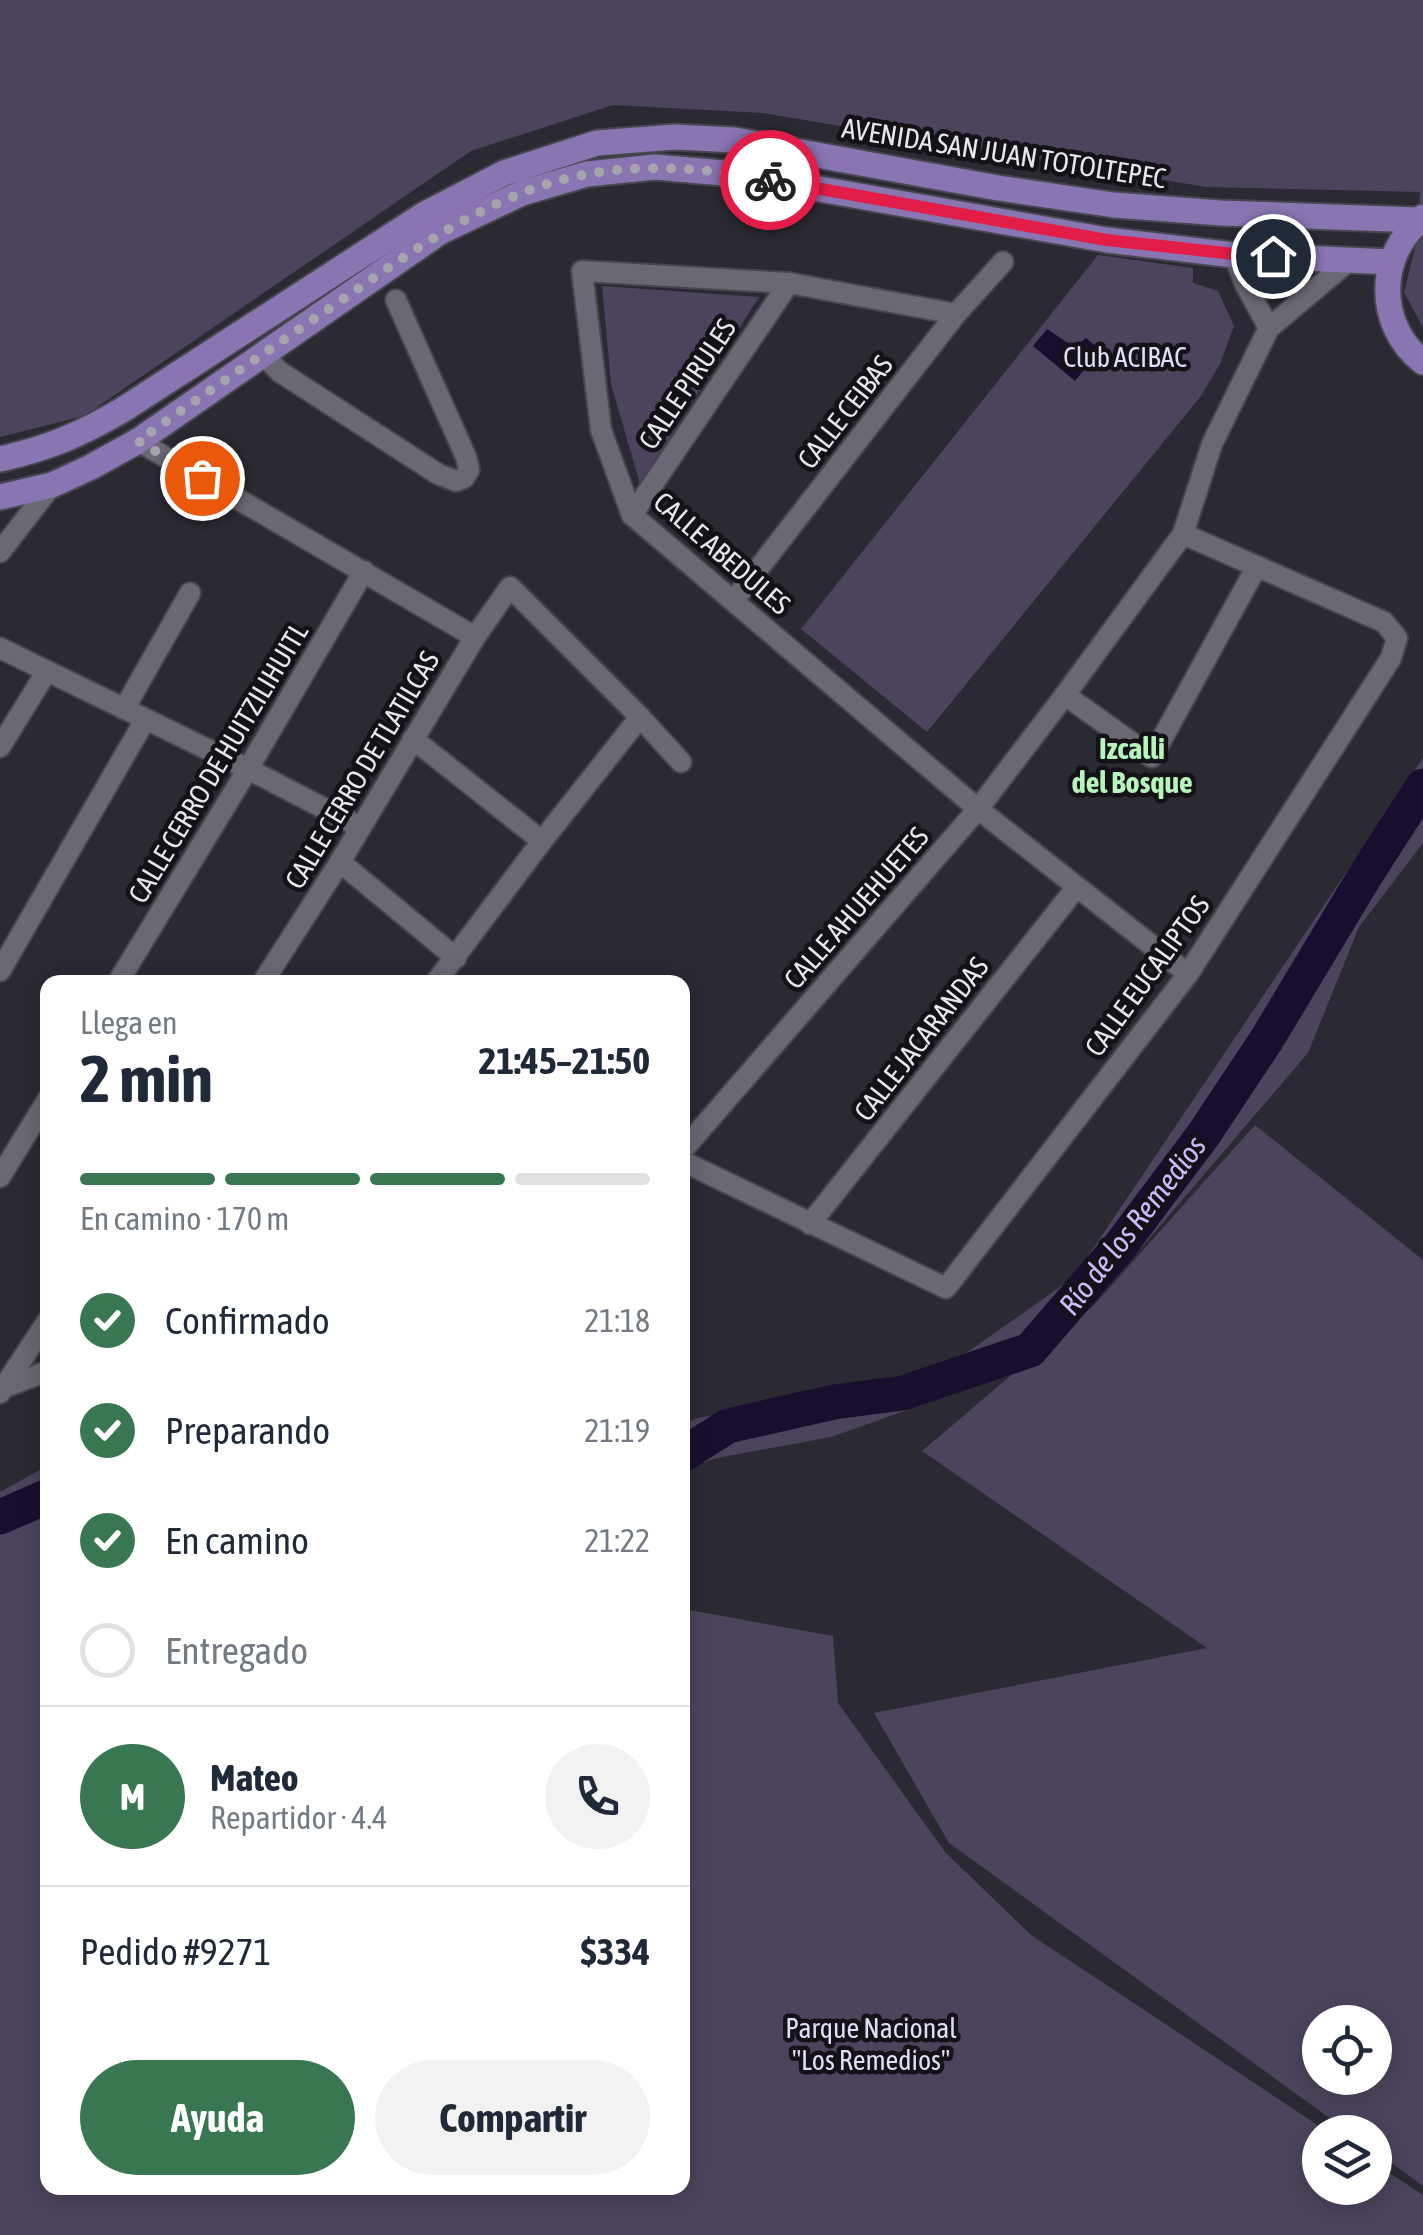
<!DOCTYPE html>
<html lang="es">
<head>
<meta charset="utf-8">
<style>
	:root { --surface:#fff; --page:#f2f2f3; --text:#1f2937; --muted:#747a83; --line:#e0e1e3; --accent:#387751 }
	body { margin:0; font-family:"Asap Condensed",sans-serif; background:var(--page); color:var(--text); height:100vh; display:flex; flex-direction:column; font-size:38px; white-space:nowrap }
	* { box-sizing:border-box; margin:0 }
	p { font-size:32px; color:var(--muted) }
	.icon { flex:none; width:55px; height:55px; fill:none; stroke:currentColor; stroke-width:2; stroke-linecap:round; stroke-linejoin:round }
	.map { position:relative; flex:1; overflow:hidden }
	.drawer { position:absolute; left:40px; top:975px; width:650px; height:1220px; display:flex; flex-direction:column; background:var(--surface); border-radius:20px; box-shadow:0 5px 25px #0003 }
	.drawer>* { flex:none }
	.tools { position:absolute; left:1302px; top:2005px; display:grid; gap:20px }
	.tools a { display:grid; place-items:center; width:90px; height:90px; border-radius:50%; background:var(--surface); box-shadow:0 5px 25px #0003; font-size:50px }
	.pin { position:absolute; display:grid; place-items:center; width:85px; height:85px; color:#fff; margin:-42px; border:5px solid #fff; border-radius:50%; box-shadow:0 2px 10px #0007 }
	.courier { position:absolute; display:grid; place-items:center; width:100px; height:100px; margin:-50px; border:8px solid #e11d48; border-radius:50%; background:#fff; color:#222; box-shadow:0 2px 12px #0007 }
	.overview em { font-style:normal; font-weight:700 }
	.overview div { display:flex; flex-direction:column-reverse }
	.overview { display:flex; align-items:center; justify-content:space-between; height:170px; padding:0 40px }
	h1 { font-size:65px; font-weight:700; line-height:75px }
	.bar { display:grid; grid-template-columns:repeat(4,1fr); gap:15px 10px; align-content:center; height:120px; padding:0 40px }
	.bar i { height:12px; border-radius:8px; background:var(--line) }
	.bar .current { background:var(--accent) }
	.bar p { grid-column:span 4 }
	.line { display:flex; align-items:center; gap:25px; padding:0 40px; border-top:2px solid var(--line) }
	.line div { flex:1 }
	.round { display:grid; place-items:center; flex:none; width:105px; height:105px; border-radius:52px; background:var(--page) }
	ol { padding:0 40px; list-style:none }
	li { display:flex; align-items:center; gap:30px; height:110px }
	li p { margin-inline-start:auto }
	li .icon { padding:10px; border-radius:50%; background:var(--accent); color:#fff; stroke-width:4 }
	li:last-child { color:var(--muted) }
	li i { width:55px; height:55px; border:5px solid var(--line); border-radius:50% }
	.button { display:flex; gap:20px; margin-top:auto; padding:20px 40px }
	.button a { flex:1; height:115px; border-radius:60px; background:var(--accent); color:#fff; font-size:40px; font-weight:700; line-height:115px; text-align:center }
	.button a+a { background:var(--page); color:var(--text) }
	.map>svg:first-child { display:block }
	.green { fill:#4c445d; fill-rule:evenodd }
	.water { fill:#1a0e2f }
	.lines { fill:none; stroke-linecap:round; stroke-linejoin:round }
	.river { stroke:#1a0e2f; stroke-width:35 }
	.minor-casing { stroke:#47454d; stroke-width:24 }
	.major-casing { stroke:#47454d; stroke-width:29 }
	.minor { stroke:#6b6873; stroke-width:20 }
	.major { stroke:#8875b1; stroke-width:25 }
	.done { stroke:#a6a4ac; stroke-width:10; stroke-dasharray:0 18 }
	.route { stroke:#e11d48; stroke-width:12 }
	.labels { text-anchor:middle; dominant-baseline:central; stroke-width:9; stroke-linejoin:round; paint-order:stroke }
	.street-label { font-size:28px; fill:#e8e7ed; stroke:#141217 }
	.park-label { font-size:28px; fill:#e3dcf7; stroke:#141217 }
	.neighbourhood-label { font-size:30px; font-weight:bold; fill:#b6f6bd; stroke:#141217 }
	.water-label { font-size:30px; font-style:italic; fill:#cdbafc; stroke:#141217 }
</style>
</head>
<body>
<div class="map">
<svg width="1423" height="2235" viewBox="0 0 1423 2235">
	<rect width="100%" height="100%" fill="#2b2932"/>
	<g class="green">
		<path d="M0 0H1423V328L1404 292 1415 248 1420 192 1206 187 763 113 613 105 471 151 84 416 0 437Z"/>
		<path d="M1098 255 1193 268V283L1218 291 1234 326 1220 364 1201 396 927 732 801 629Z"/>
		<path d="M602 286 759 297 640 484 611 384Z"/>
		<path d="M1423 758V843L1359 927 1308 1053 1142 1247 1021 1363 927 1403 831 1437 717 1458 683 1469V1425L697 1418 775 1406 952 1363 1074 1277Z"/>
		<path d="M1255 1125 1423 1260V2186L1375 2151V2132H1349L949 1843 874 1713 1207 1648 922 1451 1094 1305ZM1320 2022H1375V2078H1320Z"/>
		<path d="M47 1466 48 2188H682L683 1609 833 1636 838 1703 945 1852 1031 1935 1328 2132H1320V2188H1375V2163L1423 2195V2235H0V1492Z"/>
	</g>
	<path class="water" d="M1047 329 1074 347 1086 338 1100 350 1075 381 1033 346Z"/>
	<g class="lines">
		<g class="river">
			<path d="M682 1455 728 1426 834 1402 903 1393 1030 1350 1120 1246 1204 1134 1267 1039 1365 876 1423 786"/>
			<path d="M0 1517 48 1496"/>
		</g>
		<defs>
			<g id="minor">
				<path d="M1234 255 1245 284 1269 328"/>
				<path d="M956 314 789 283 582 271 601 430 632 515 978 809 1188 974"/>
				<path d="M262 354 280 372 438 474 456 481 464 478 469 470 466 457 396 300"/>
				<path d="M138 441 475 637"/>
				<path d="M632 515 789 283"/>
				<path d="M0 552 52 485"/>
				<path d="M734 600 956 314 1003 262"/>
				<path d="M0 648 248 769 360 827"/>
				<path d="M1065 695 1152 757 1257 566"/>
				<path d="M124 709 190 593"/>
				<path d="M413 739 542 841"/>
				<path d="M0 747 47 671"/>
				<path d="M340 862 456 958"/>
				<path d="M0 971 145 720"/>
				<path d="M118 982 248 769 364 571"/>
				<path d="M263 982 340 862 475 637 510 587 640 717 681 762"/>
				<path d="M436 982 542 841 640 717"/>
				<path d="M682 1151 978 809 1065 695 1183 534 1212 444 1269 328 1351 259"/>
				<path d="M682 1161 946 1288 1188 974 1391 658 1397 638 1384 622 1183 534"/>
				<path d="M0 1177 48 1099"/>
				<path d="M810 1224 1076 888"/>
				<path d="M5 1387 48 1371"/>
				<path d="M0 1393 48 1320"/>
			</g>
			<g id="major">
				<path d="M1423 218C1376 254 1376 326 1423 362"/>
				<path d="M0 459C49 448 80 435 124 409L425 214 504 173 597 143 675 137 735 140 998 188 1114 205 1221 213 1418 220 1423 217"/>
				<path d="M0 497 52 485 91 467 138 441 440 232 522 193 587 174 655 167 735 174 1107 240 1234 255 1391 262"/>
			</g>
		</defs>
		<use href="#minor" class="minor-casing"/>
		<use href="#major" class="major-casing"/>
		<use href="#minor" class="minor"/>
		<use href="#major" class="major"/>
	</g>
	<g class="lines">
		<path class="done" d="M202 478 138 441C205 394 271 348 339 302 415 249 494 191 588 174 648 163 711 169 770 180"/>
		<path class="route" d="M770 180 1107 240 1234 254 1273 256"/>
	</g>
	<g class="labels">
		<g class="street-label">
			<text transform="translate(1004 153) rotate(9)">AVENIDA SAN JUAN TOTOLTEPEC</text>
			<text transform="translate(687 384) rotate(-56)">CALLE PIRULES</text>
			<text transform="translate(845 412) rotate(-52)">CALLE CEIBAS</text>
			<text transform="translate(722 553) rotate(41)">CALLE ABEDULES</text>
			<text transform="translate(218 763) rotate(-59)">CALLE CERRO DE HUITZILIHUITL</text>
			<text transform="translate(362 770) rotate(-59)">CALLE CERRO DE TLATILCAS</text>
			<text transform="translate(856 908) rotate(-49)">CALLE AHUEHUETES</text>
			<text transform="translate(1147 976) rotate(-54)">CALLE EUCALIPTOS</text>
			<text transform="translate(921 1039) rotate(-52)">CALLE JACARANDAS</text>
		</g>
		<g class="park-label">
			<text x="1125" y="357">Club ACIBAC</text>
			<text x="871" y="2028">Parque Nacional<tspan x="871" dy="32">"Los Remedios"</tspan></text>
		</g>
		<g class="neighbourhood-label">
			<text x="1132" y="748">Izcalli<tspan x="1132" dy="34">del Bosque</tspan></text>
		</g>
		<g class="water-label">
			<text transform="translate(1132 1225) rotate(-52)">Río de los Remedios</text>
		</g>
	</g>
</svg>
<div class="tools">
<a><svg class="icon" aria-label="locate" viewBox="0 0 24 24"><circle cx="12" cy="12" r="6"/><path d="M12 2v4M12 18v4M2 12h4M18 12h4"/></svg></a>
<a><svg class="icon" aria-label="layers" viewBox="0 0 24 24"><path d="M12 4l9 5-9 5-9-5zM3 14l9 5 9-5"/></svg></a>
</div>
<div class="pin" style="left:202px;top:478px;background:#ea580c"><svg class="icon" aria-label="bag" viewBox="0 0 24 24"><path d="M5 8h14l-1 12H6zM9 8a3 3 0 0 1 6 0"/></svg></div>
<div class="pin" style="left:1273px;top:256px;background:#1f2937"><svg class="icon" aria-label="home" viewBox="0 0 24 24"><path d="M3 11l9-7 9 7M6 9v11h12V9"/></svg></div>
<div class="courier" style="left:770px;top:180px"><svg class="icon" aria-label="bike" viewBox="0 0 24 24"><circle cx="6" cy="16" r="4"/><circle cx="18" cy="16" r="4"/><path d="M6 16l4-8h5l3 8M10 8l3 8H6M13 5h3"/></svg></div>
<section class="drawer">
<div class="overview"><div><h1>2 min</h1><p>Llega en</p></div><em>21:45–21:50</em></div>
<div class="bar"><i class="current"></i><i class="current"></i><i class="current"></i><i></i><p>En camino · 170 m</p></div>
<ol>
<li><svg class="icon" aria-label="check" viewBox="0 0 24 24"><path d="M5 12l5 5 9-10"/></svg>Confirmado<p>21:18</p></li>
<li><svg class="icon" aria-label="check" viewBox="0 0 24 24"><path d="M5 12l5 5 9-10"/></svg>Preparando<p>21:19</p></li>
<li><svg class="icon" aria-label="check" viewBox="0 0 24 24"><path d="M5 12l5 5 9-10"/></svg>En camino<p>21:22</p></li>
<li><i></i>Entregado</li>
</ol>
<div class="line" style="height:180px"><b class="round" style="background:var(--accent);color:#fff">M</b><div><b>Mateo</b><p>Repartidor · 4.4</p></div><a class="round"><svg class="icon" aria-label="phone" viewBox="0 0 24 24"><path d="M5 4h4l2 5-3 2q2 4 5 5l2-3 5 2v4C11 20 4 13 5 4z"/></svg></a></div>
<div class="line" style="height:130px"><div>Pedido #9271</div><b>$334</b></div>
<div class="button"><a>Ayuda</a><a>Compartir</a></div>
</section>
</div>
</body>
</html>
